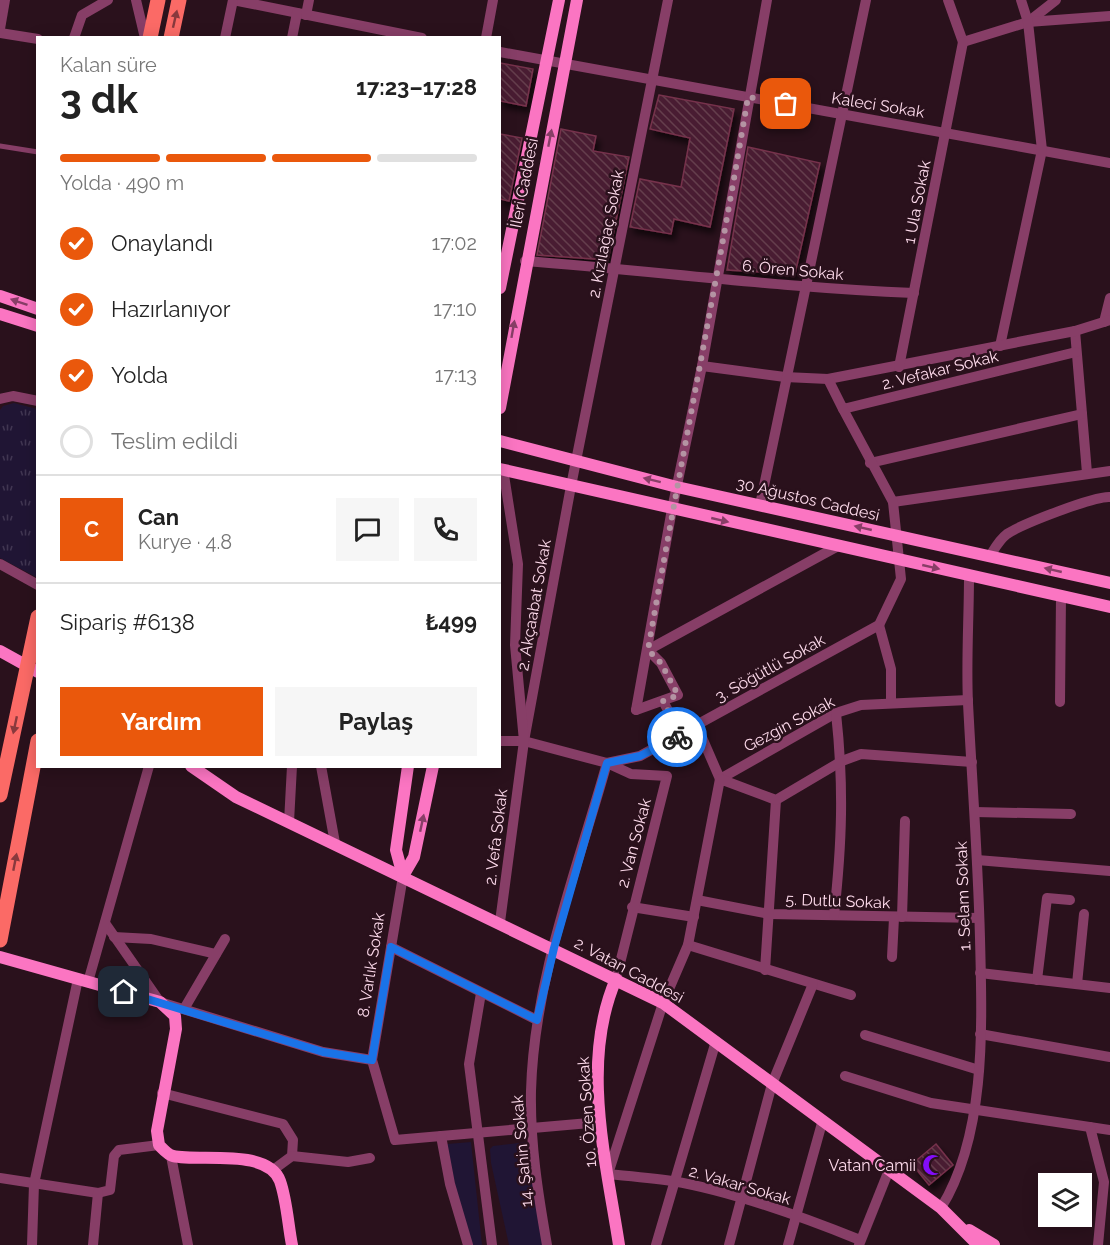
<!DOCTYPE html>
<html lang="tr">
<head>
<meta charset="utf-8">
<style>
	:root { --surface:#fff; --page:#f6f6f6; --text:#222; --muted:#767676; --line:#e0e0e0; --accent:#ea580c }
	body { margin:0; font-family:Raleway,sans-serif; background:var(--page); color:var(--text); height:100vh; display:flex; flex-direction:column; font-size:22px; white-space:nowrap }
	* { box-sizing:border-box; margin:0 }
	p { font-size:20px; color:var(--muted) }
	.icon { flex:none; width:33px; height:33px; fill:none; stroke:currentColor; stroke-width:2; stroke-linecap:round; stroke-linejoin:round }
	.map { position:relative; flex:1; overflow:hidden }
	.side { position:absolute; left:36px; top:36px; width:465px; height:732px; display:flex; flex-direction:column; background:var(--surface); border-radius:0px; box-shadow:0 3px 15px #0003 }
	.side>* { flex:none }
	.controls { position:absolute; left:1038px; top:1173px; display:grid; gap:12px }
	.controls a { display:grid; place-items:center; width:54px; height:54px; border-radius:0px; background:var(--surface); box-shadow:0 3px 15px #0003; font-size:30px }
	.pin { position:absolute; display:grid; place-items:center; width:51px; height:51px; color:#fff; margin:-26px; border-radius:12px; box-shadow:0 3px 9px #0006 }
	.courier { position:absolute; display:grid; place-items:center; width:60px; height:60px; margin:-30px; border:4px solid #1a73e8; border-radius:50%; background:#fff; color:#222; box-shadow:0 2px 8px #0007 }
	.head em { font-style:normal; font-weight:700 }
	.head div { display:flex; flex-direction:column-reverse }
	.head { display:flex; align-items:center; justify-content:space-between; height:102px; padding:0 24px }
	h1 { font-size:39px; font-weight:700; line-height:45px }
	.bar { display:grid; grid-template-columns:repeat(4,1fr); gap:9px 6px; align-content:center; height:72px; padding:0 24px }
	.bar i { height:8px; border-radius:4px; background:var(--line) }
	.bar .current { background:var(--accent) }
	.bar p { grid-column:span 4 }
	.line { display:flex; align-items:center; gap:15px; padding:0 24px; border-top:2px solid var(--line) }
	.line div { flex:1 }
	.round { display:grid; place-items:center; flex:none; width:63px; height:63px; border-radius:0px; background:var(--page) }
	ol { padding:0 24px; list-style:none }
	li { display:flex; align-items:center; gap:18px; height:66px }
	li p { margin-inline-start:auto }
	li .icon { padding:6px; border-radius:50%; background:var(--accent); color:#fff; stroke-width:4 }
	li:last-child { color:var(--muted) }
	li i { width:33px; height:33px; border:3px solid var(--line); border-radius:50% }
	.button { display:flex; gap:12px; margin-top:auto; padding:12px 24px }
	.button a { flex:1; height:69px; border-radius:0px; background:var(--accent); color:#fff; font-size:24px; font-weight:700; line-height:69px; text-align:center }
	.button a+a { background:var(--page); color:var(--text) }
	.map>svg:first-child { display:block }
	.grass { fill:#201534 }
	.park { fill:url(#park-tufts) }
	.building { fill:url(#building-back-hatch); stroke:#76314c; stroke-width:1.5; filter:url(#shadow) }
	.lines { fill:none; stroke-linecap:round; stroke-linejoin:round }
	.lane { stroke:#873e67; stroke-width:5 }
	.street { stroke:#873e67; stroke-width:10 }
	.secondary { stroke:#fb75c2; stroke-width:12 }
	.primary { stroke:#fb6a66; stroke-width:15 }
	.oneway { fill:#88393d }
	.oneway2 { fill:#883e67 }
	.done { stroke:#b494a3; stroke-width:6; stroke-dasharray:0 10.8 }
	.route { stroke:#1a73e8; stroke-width:8 }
	.labels { text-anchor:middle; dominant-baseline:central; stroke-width:5; stroke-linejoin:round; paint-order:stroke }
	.street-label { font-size:16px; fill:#fedbec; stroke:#2a111c }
	.poi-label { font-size:16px; fill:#fedbec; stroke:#2a111c; text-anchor:end }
</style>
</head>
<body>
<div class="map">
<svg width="1110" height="1245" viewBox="0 0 1110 1245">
	<defs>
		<pattern id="park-tufts" width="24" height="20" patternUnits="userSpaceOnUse" patternTransform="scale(1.5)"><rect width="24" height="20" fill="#201534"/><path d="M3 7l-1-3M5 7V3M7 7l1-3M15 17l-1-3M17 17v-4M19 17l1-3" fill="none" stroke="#413652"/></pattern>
		<pattern id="building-back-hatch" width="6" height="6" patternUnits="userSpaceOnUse" patternTransform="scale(1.5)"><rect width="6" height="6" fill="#4a1e30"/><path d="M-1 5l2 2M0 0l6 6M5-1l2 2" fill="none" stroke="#653e4e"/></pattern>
		<filter id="shadow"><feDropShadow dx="3.5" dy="6" stdDeviation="3" flood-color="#0009"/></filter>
	</defs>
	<rect width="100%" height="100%" fill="#2a111c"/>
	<g class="grass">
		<path d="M471 1142 482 1245H471L456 1190 447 1144Z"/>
		<path d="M526 1142 530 1143 544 1245H509L491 1163 490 1149 493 1146Z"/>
	</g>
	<path class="park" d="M14 403 37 409 36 577 0 558V410L3 406Z"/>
	<g class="building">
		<path d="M500 63 533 69 526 106 500 101Z"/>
		<path d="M659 95 734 109 710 227 674 219 671 234 630 227 640 179 681 187 690 138 650 129Z"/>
		<path d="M561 129 596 136 593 151 629 157 608 260 537 255Z"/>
		<path d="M500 134 522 138 509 201 500 199Z"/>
		<path d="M748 147 820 163 795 274 727 270Z"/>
		<path d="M936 1144 953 1165 929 1185 912 1164Z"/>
	</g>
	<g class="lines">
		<path class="lane" d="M0 146 38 152"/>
		<g class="street">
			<path d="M136 0 145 38"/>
			<path d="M233 0 422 38"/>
			<path d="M948 0 963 42"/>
			<path d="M306 15 309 0"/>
			<path d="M1028 22 1056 0"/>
			<path d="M0 29 5 0"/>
			<path d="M0 33 38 39"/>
			<path d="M74 38 82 15 108 0"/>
			<path d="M225 38 233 0"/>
			<path d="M292 38 297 13"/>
			<path d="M486 38 493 0"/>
			<path d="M963 42 1028 22 1110 16"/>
			<path d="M500 52 1110 163"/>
			<path d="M525 261C655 271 784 288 914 293"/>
			<path d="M1104 322 1110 298"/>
			<path d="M1075 331 1087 473"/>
			<path d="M1000 346 1042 150 1028 22 1021 0"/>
			<path d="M702 366 785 377 828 379 1075 331 1110 320"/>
			<path d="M899 367 963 42"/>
			<path d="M828 379 843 409 1076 352"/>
			<path d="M0 399 13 396 38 401"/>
			<path d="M870 463 1082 414"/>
			<path d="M893 502 1110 471"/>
			<path d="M760 505 866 0"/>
			<path d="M990 556C995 548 999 540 1007 534 1022 524 1094 496 1110 497"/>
			<path d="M0 564 38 585"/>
			<path d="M879 625 891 669V702"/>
			<path d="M663 701 681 735"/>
			<path d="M1060 702 1061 596"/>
			<path d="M636 710 672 509 702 366 767 0"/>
			<path d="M636 710 678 695 661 663 648 650 838 546"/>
			<path d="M697 726 720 779 836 713 861 705 968 700"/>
			<path d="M500 741H524L607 763 640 756 879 625 901 579 893 502 843 409"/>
			<path d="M524 741 571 486 668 0"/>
			<path d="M321 766 335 843"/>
			<path d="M975 812 1071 814"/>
			<path d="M289 822 292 766"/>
			<path d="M977 860 1110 871"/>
			<path d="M403 876 372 1060 395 1140 601 1122"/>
			<path d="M697 900 769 914 979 918"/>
			<path d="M632 907 694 917"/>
			<path d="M834 915C842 843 844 786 836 713"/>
			<path d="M902 917 905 821"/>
			<path d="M500 922 524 741 515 645 518 564 503 469"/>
			<path d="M105 923 160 1002 323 1052 372 1060"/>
			<path d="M114 937 151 939 216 954"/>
			<path d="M688 945 851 995"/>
			<path d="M391 947 537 1020"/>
			<path d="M892 957 894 918"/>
			<path d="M765 970 776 800"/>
			<path d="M980 973 1110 988"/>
			<path d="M1037 980 1047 898 1070 900"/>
			<path d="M88 982 149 766"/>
			<path d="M1077 984 1084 914"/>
			<path d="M481 993 469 1064 492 1245"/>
			<path d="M184 1009 225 939"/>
			<path d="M980 1034 1110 1057"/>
			<path d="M865 1035 979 1070"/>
			<path d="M845 1076 931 1103 1110 1130"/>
			<path d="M162 1093 283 1124 293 1140 292 1156 273 1170"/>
			<path d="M1090 1127 1104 1182 1098 1245"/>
			<path d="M441 1136 450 1184 468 1245"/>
			<path d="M171 1156 188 1245"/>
			<path d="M292 1156 348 1162 370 1158"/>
			<path d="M0 1178 98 1193 110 1190 114 1156 119 1150 159 1145"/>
			<path d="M941 1208C987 1133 982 1024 980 938 978 860 972 781 968 703 966 661 969 618 969 576"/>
			<path d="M860 1240C803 1217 732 1191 672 1181 651 1178 629 1176 608 1174L663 1003 688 945 720 779 776 800 842 761 861 754 972 762"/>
			<path d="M32 1245 34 1184 78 979"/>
			<path d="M93 1245 98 1193"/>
			<path d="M547 1245C538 1194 530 1143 531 1091 534 979 577 870 607 763L631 774 667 776 616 979"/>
			<path d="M656 1245 716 1041"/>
			<path d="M729 1245 772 1084 813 984"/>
			<path d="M788 1245 822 1123"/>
			<path d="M859 1245 889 1170"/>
		</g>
		<g class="secondary">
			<path d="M500 288 559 0"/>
			<path d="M0 296 38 309"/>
			<path d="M0 314 38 326"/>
			<path d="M500 408 577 0"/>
			<path d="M500 441 677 487 1110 583"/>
			<path d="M500 469 1110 607"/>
			<path d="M0 651 38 672"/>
			<path d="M191 766 236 797 663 1003 941 1208 978 1245"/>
			<path d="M403 876 414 857 433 766"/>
			<path d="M403 876 396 850 408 766"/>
			<path d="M0 957 160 1002 175 1016 176 1029 157 1131 159 1145C163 1149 168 1155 173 1156 200 1162 268 1148 280 1181 287 1201 288 1225 292 1245"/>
			<path d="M616 979C580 1062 606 1160 619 1245"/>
			<path d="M969 1230 994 1245"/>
		</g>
		<g class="primary">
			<path d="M150 38 158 0"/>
			<path d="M171 38 179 0"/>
			<path d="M0 795 38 617"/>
			<path d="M0 940 38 741"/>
		</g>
	</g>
	<defs><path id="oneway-solid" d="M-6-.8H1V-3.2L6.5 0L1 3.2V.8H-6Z" transform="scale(1.5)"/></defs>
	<g class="oneway">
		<use href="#oneway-solid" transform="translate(175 19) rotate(-77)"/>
		<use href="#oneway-solid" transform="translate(15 725) rotate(102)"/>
		<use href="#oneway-solid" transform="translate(15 862) rotate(-79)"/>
	</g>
	<g class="oneway2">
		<use href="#oneway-solid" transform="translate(550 138) rotate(-79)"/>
		<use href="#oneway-solid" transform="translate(19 302) rotate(-161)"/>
		<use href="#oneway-solid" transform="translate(513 329) rotate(-80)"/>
		<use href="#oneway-solid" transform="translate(652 480) rotate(-166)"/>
		<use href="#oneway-solid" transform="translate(720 520) rotate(13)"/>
		<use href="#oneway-solid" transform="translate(863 528) rotate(-167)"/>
		<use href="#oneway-solid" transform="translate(931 567) rotate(13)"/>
		<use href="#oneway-solid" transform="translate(1053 570) rotate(-167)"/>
		<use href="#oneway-solid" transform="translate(422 823) rotate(-78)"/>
	</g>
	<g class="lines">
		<path class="done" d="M677 737 681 735 663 701 678 695 661 663 648 650C680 466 717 282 748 97L786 104"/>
		<path class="route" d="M124 992 323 1052 372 1060 391 947 537 1020 554 948 607 763 640 756 677 737"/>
	</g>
	<defs>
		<symbol id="mosque-bare" viewBox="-9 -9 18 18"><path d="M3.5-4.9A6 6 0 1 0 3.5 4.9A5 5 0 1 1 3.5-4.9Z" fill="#830df9" stroke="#2a111c" stroke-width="2.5" paint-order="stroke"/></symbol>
	</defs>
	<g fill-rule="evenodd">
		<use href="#mosque-bare" x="918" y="1150" width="30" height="30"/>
	</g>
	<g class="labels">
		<g class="street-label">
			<text transform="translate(878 105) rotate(9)">Kaleci Sokak</text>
			<text transform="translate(524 183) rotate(-79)">İleri Caddesi</text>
			<text transform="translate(917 202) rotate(-79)">1 Ula Sokak</text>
			<text transform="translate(606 234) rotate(-79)">2. Kızılağaç Sokak</text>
			<text transform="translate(793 270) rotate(5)">6. Ören Sokak</text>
			<text transform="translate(940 370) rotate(-14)">2. Vefakar Sokak</text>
			<text transform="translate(808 499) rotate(13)">30 Ağustos Caddesi</text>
			<text transform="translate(534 605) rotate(-80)">2. Akçaabat Sokak</text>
			<text transform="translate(770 668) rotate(-29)">3. Söğütlü Sokak</text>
			<text transform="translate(789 724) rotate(-28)">Gezgin Sokak</text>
			<text transform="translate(496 837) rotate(-83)">2. Vefa Sokak</text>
			<text transform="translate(634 843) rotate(-75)">2. Van Sokak</text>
			<text transform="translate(963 896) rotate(-92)">1. Selam Sokak</text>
			<text transform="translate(838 901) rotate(2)">5. Dutlu Sokak</text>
			<text transform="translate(371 965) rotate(-81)">8. Varlık Sokak</text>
			<text transform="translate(629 970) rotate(28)">2. Vatan Caddesi</text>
			<text transform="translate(587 1112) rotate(-94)">10. Özen Sokak</text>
			<text transform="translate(522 1151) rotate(-95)">14. Şahin Sokak</text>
			<text transform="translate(740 1185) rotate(16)">2. Vakar Sokak</text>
		</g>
		<g class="poi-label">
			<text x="916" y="1165">Vatan Camii</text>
		</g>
	</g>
</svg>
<div class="controls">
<a><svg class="icon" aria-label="layers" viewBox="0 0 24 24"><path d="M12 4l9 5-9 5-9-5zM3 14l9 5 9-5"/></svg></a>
</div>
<div class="pin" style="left:786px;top:104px;background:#ea580c"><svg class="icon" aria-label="bag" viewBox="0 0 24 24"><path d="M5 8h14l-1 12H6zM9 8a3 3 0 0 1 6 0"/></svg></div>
<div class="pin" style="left:124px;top:992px;background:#1f2937"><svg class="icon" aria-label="home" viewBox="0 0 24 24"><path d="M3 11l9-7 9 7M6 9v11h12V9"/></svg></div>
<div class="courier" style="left:677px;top:737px"><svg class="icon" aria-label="bike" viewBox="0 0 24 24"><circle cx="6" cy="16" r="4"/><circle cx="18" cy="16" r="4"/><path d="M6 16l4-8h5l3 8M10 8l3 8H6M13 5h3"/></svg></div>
<section class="side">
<div class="head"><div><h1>3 dk</h1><p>Kalan süre</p></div><em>17:23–17:28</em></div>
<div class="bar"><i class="current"></i><i class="current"></i><i class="current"></i><i></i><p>Yolda · 490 m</p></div>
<ol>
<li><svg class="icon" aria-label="check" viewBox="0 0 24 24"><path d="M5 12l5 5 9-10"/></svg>Onaylandı<p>17:02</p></li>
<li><svg class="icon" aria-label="check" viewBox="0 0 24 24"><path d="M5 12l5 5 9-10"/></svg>Hazırlanıyor<p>17:10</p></li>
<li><svg class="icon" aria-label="check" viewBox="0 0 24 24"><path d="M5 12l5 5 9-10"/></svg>Yolda<p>17:13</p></li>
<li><i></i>Teslim edildi</li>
</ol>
<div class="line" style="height:108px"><b class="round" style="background:var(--accent);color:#fff">C</b><div><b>Can</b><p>Kurye · 4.8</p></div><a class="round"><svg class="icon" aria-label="chat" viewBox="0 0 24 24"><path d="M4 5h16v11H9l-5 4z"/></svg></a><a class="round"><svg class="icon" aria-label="phone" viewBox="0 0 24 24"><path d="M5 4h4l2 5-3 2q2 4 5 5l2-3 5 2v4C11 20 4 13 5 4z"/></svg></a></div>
<div class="line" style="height:78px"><div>Sipariş #6138</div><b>₺499</b></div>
<div class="button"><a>Yardım</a><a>Paylaş</a></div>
</section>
</div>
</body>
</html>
